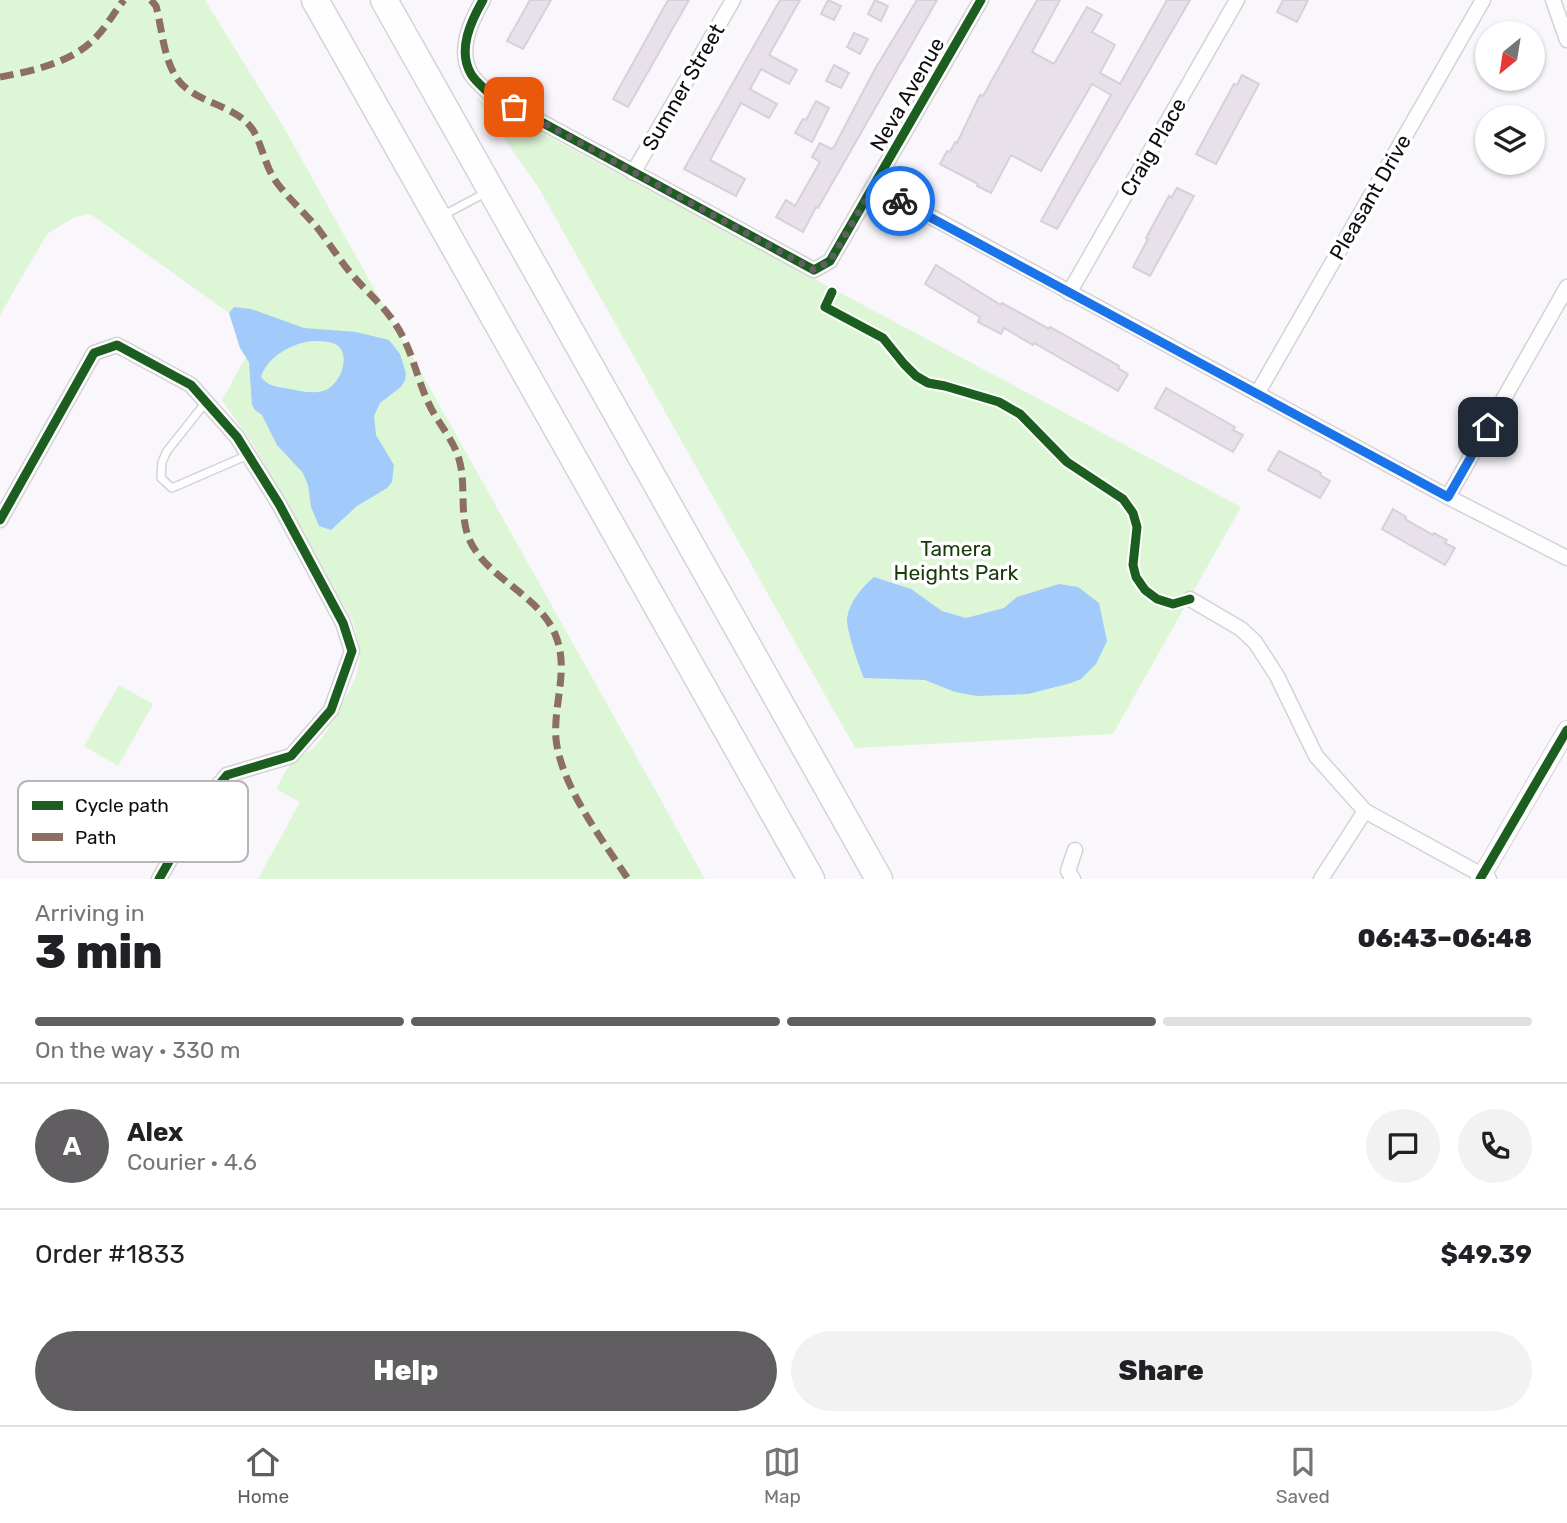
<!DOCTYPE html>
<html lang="en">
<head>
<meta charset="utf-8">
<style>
	:root { --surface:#fff; --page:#f2f2f2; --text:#202124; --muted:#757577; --line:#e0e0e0; --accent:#615e62 }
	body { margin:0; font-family:Rubik,sans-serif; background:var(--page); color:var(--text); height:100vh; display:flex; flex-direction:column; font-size:26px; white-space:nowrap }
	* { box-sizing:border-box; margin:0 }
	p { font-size:23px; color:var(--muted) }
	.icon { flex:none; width:38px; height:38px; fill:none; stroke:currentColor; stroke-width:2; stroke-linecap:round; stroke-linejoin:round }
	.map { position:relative; height:879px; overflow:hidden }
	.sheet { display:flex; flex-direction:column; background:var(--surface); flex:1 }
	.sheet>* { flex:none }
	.needle { width:46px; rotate:210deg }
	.tools { position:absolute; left:1475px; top:21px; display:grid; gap:14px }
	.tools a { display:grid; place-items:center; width:70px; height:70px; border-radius:50%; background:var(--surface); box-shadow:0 2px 5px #0004; font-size:35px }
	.pin { position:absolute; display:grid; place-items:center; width:60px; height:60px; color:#fff; margin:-30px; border-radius:14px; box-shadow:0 4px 10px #0006 }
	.courier { position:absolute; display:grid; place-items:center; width:70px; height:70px; margin:-35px; border:5px solid #1a73e8; border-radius:50%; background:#fff; color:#222; box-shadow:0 2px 9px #0007 }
	.head em { font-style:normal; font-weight:800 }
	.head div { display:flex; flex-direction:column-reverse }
	.head { display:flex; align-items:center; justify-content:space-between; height:119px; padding:0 35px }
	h1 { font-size:46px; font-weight:800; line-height:52px }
	.bar { display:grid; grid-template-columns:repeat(4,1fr); gap:10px 7px; align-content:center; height:84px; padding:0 35px }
	.bar i { height:9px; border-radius:5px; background:var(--line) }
	.bar .selected { background:var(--accent) }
	.bar p { grid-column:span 4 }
	.line { display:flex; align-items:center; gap:18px; padding:0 35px; border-top:2px solid var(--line) }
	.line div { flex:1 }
	.round { display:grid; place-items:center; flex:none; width:74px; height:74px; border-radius:37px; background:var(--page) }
	.button { display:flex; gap:14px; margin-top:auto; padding:14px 35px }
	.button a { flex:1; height:80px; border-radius:42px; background:var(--accent); color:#fff; font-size:28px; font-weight:800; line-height:80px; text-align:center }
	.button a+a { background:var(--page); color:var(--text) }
	.dock { display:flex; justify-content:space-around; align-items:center; height:98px; border-top:2px solid var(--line); background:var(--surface); font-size:19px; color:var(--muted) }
	.dock a { display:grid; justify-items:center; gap:4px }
	.dock .selected { color:var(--accent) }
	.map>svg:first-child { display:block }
	.green { fill:#ddf6d6 }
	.water { fill:#a2cafa; fill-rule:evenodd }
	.building { fill:#e8e1ec; stroke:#d5d2d6; stroke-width:2 }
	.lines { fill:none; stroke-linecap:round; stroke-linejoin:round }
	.service-casing { stroke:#d5d2d6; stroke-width:10 }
	.minor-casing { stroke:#d5d2d6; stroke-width:17 }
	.tertiary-casing { stroke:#d5d2d6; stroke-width:20 }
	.motorway-casing { stroke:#d5d2d6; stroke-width:29 }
	.service { stroke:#fefeff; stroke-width:7 }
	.minor { stroke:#fefeff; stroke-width:14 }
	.tertiary { stroke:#fefeff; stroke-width:18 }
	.motorway { stroke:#fefeff; stroke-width:26 }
	.quiet { stroke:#8d6e63; stroke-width:7; stroke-dasharray:14 7; stroke-linecap:butt }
	.cycleway-casing { stroke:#fff; stroke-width:13 }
	.cycleway { stroke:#1b5e20; stroke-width:9 }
	.done { stroke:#615e62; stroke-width:7; stroke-dasharray:0 12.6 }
	.route { stroke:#1a73e8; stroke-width:9 }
	.labels { text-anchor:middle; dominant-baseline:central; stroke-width:7; stroke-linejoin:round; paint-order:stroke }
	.street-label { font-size:21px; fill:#0e0c0f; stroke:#fff }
	.park-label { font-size:21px; fill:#183b09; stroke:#fff }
	.key { fill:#fff; stroke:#b7b6b7; stroke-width:2 }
	.key-label { font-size:19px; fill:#0e0c0f }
</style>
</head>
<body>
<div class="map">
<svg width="1567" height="879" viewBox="0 0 1567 879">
	<rect width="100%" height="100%" fill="#faf7fc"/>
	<g class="green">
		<path d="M0 0H205L283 126 705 879H258L300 802 276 789C281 781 286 768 293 762 300 756 308 753 315 746 325 736 331 723 338 710 360 673 366 662 352 620L254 446 222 400 246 357 240 348 229 313 95 217 88 214 75 217 47 234 0 315Z"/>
		<path d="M476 98 1241 507 1113 734 855 748 538 187Z"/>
		<path d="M119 685 153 704 118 766 84 746Z"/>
	</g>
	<g class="water">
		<path d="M234 307 251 309 304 328 356 332 389 340 400 354 406 373 405 380 401 387 380 403 374 416 376 435 394 465 392 482 387 488 357 506 331 530 319 526 311 507 308 485 303 473 277 445 262 415 255 410 252 405 249 362 240 348 229 313ZM314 341C320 341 329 341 335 344 353 353 340 387 323 391 312 394 300 391 290 389 280 387 268 387 261 377 267 357 293 342 314 341Z"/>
		<path d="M874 577 911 589 942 611 966 618 1004 608 1017 597 1059 584 1078 587 1099 603 1107 641 1096 664 1081 679 1071 683 1028 694 977 696 955 692 925 680 864 678C859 667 846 629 847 618 850 601 862 587 874 577Z"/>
	</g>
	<g class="building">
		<path d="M530 0H551L523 49 507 41Z"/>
		<path d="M668 0H689L628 107 613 99Z"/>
		<path d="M780 0H800L769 55 797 70 789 84 761 69 750 89 777 104 769 118 741 103 710 160 745 179 736 196 684 169Z"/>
		<path d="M828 0 841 6 834 20 821 14Z"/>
		<path d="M875 0 888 6 881 21 868 14Z"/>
		<path d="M917 0H937L818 208 816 207 803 232 776 217 786 200 795 206 820 162 812 157 820 143 831 149 834 147 875 69Z"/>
		<path d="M1037 0H1060L1032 52 1054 64 1087 7 1102 15 1092 32 1115 45 1100 73 1120 84 1167 0H1190L1057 229 1041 221 1111 95 1092 84 1041 171 1011 155 991 193 977 186 978 184 940 164 947 151 950 152 955 142 957 143 980 95 983 96Z"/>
		<path d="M1283 0H1308L1297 22 1277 12Z"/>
		<path d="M854 33 868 39 860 54 847 47Z"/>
		<path d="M834 65 849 73 841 88 826 81Z"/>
		<path d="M1242 75 1259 84 1216 164 1196 154 1234 84 1237 85Z"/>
		<path d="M816 101 829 108 812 142 795 133 803 119 806 120Z"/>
		<path d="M1177 188 1194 196 1150 276 1133 267 1148 239 1146 238 1153 225 1169 196 1171 198Z"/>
		<path d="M936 265 1001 305 1002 303 1049 329 1050 327 1119 366 1118 368 1128 374 1118 391 1034 343 1033 345 1004 328 1001 334 978 322 980 317 925 284Z"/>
		<path d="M1166 388 1235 427 1233 430 1243 435 1233 452 1155 408Z"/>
		<path d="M1279 451 1321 473 1320 475 1330 481 1320 498 1268 470Z"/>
		<path d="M1393 509 1406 517 1405 519 1433 535 1434 533 1447 540 1445 543 1455 548 1445 565 1382 529Z"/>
	</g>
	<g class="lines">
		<defs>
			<g id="service">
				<path d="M442 216 487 192"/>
				<path d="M206 402 167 451 162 462 161 478 172 488 248 455"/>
			</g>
			<g id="minor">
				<path d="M483 0C471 21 457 50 471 74 475 81 484 88 490 94L814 270 830 261 981 0"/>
				<path d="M1553 0 1567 40"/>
				<path d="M633 173 733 0"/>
				<path d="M874 186 1448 497 1567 558"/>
				<path d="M1069 293 1237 0"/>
				<path d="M1257 394 1483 0"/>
				<path d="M1448 497 1567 287"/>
				<path d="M0 520 94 353 117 345 191 385 237 437 279 504 343 623 352 651 331 710 291 756 227 775 199 809 159 879"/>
				<path d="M1190 599 1241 629 1255 642 1277 676 1316 756 1365 811 1489 879"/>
				<path d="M1073 879 1068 871 1075 850"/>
				<path d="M1321 879 1365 811"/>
			</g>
			<path id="tertiary" d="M1480 879 1567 730"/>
			<g id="motorway">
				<path d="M315 0 811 879"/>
				<path d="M384 0 879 879"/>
			</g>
		</defs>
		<use href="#service" class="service-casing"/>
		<use href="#minor" class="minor-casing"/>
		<use href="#tertiary" class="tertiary-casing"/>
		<use href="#motorway" class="motorway-casing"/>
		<use href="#service" class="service"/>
		<use href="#minor" class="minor"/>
		<use href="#tertiary" class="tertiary"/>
		<use href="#motorway" class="motorway"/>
		<g class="quiet">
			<path d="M151 0 156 6C162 28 163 56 176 77 193 104 235 103 253 130 263 147 265 167 277 183 290 200 306 214 319 230 331 246 341 262 354 277 368 293 384 306 396 325 412 349 416 376 428 402 437 423 455 440 460 463 466 488 459 517 470 541 488 579 539 595 555 634 570 668 553 704 556 739 561 786 602 839 628 879"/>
			<path d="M0 77C33 71 75 62 98 35 108 24 115 11 124 0"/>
		</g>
		<defs>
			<g id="cycleway">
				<path d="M483 0C471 21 457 50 471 74 475 81 484 88 490 94L814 270 830 261 981 0"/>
				<path d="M832 292 825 307 883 338 904 364 916 376 928 383 945 386 999 402 1020 414 1067 462 1123 499 1133 513 1137 527 1133 565 1136 577 1145 590 1157 599 1173 604 1190 599"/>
				<path d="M0 520 94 353 117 345 191 385 237 437 279 504 343 623 352 651 331 710 291 756 227 775 199 809 159 879"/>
				<path d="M1480 879 1567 730"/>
			</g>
		</defs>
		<use href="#cycleway" class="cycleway-casing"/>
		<use href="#cycleway" class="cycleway"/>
	</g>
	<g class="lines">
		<path class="done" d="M514 107 814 270 830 261 874 186 900 201"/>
		<path class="route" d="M900 201 1448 497 1488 427"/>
	</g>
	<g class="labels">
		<g class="street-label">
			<text transform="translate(683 87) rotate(-60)">Sumner Street</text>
			<text transform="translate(907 94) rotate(-60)">Neva Avenue</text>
			<text transform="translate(1153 147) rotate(-60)">Craig Place</text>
			<text transform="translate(1370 197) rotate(-60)">Pleasant Drive</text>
		</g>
		<g class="park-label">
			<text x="956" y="548">Tamera<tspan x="956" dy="24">Heights Park</tspan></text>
		</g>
	</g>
	<rect x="18" y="781" width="230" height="81" rx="10" class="key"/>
	<rect x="32" y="801" width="31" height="9" fill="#1b5e20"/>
	<rect x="32" y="833" width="31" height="8" fill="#8d6e63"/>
	<g class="key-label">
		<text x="75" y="812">Cycle path</text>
		<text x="75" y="844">Path</text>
	</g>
</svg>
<div class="tools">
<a><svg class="needle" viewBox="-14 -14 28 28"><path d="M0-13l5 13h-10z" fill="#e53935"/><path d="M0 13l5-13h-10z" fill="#757577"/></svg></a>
<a><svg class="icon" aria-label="layers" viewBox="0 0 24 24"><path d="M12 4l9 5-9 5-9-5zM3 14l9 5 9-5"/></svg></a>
</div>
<div class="pin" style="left:514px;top:107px;background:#ea580c"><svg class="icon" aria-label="bag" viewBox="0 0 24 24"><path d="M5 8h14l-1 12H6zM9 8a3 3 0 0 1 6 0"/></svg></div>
<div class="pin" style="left:1488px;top:427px;background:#1f2937"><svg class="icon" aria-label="home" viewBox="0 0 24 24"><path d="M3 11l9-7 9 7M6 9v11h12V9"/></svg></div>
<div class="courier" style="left:900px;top:201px"><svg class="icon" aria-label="bike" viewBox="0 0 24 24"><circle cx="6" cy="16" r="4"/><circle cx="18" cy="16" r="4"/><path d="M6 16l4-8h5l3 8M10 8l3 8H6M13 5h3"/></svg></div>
</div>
<section class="sheet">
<div class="head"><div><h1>3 min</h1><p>Arriving in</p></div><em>06:43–06:48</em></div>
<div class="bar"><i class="selected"></i><i class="selected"></i><i class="selected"></i><i></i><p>On the way · 330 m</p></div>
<div class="line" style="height:126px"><b class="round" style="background:var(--accent);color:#fff">A</b><div><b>Alex</b><p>Courier · 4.6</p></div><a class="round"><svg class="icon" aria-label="chat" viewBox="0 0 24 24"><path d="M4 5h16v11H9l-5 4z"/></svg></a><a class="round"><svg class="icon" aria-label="phone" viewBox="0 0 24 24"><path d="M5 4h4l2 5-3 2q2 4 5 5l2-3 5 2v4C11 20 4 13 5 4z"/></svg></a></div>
<div class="line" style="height:91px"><div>Order #1833</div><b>$49.39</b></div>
<div class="button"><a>Help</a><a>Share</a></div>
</section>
<nav class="dock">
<a class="selected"><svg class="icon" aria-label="home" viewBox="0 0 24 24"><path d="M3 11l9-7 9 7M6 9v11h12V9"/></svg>Home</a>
<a><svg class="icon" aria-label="map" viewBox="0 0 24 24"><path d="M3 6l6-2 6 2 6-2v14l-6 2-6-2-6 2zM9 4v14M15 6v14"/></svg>Map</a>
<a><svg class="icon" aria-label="saved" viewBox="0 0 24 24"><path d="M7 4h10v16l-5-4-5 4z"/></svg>Saved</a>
</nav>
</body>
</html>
